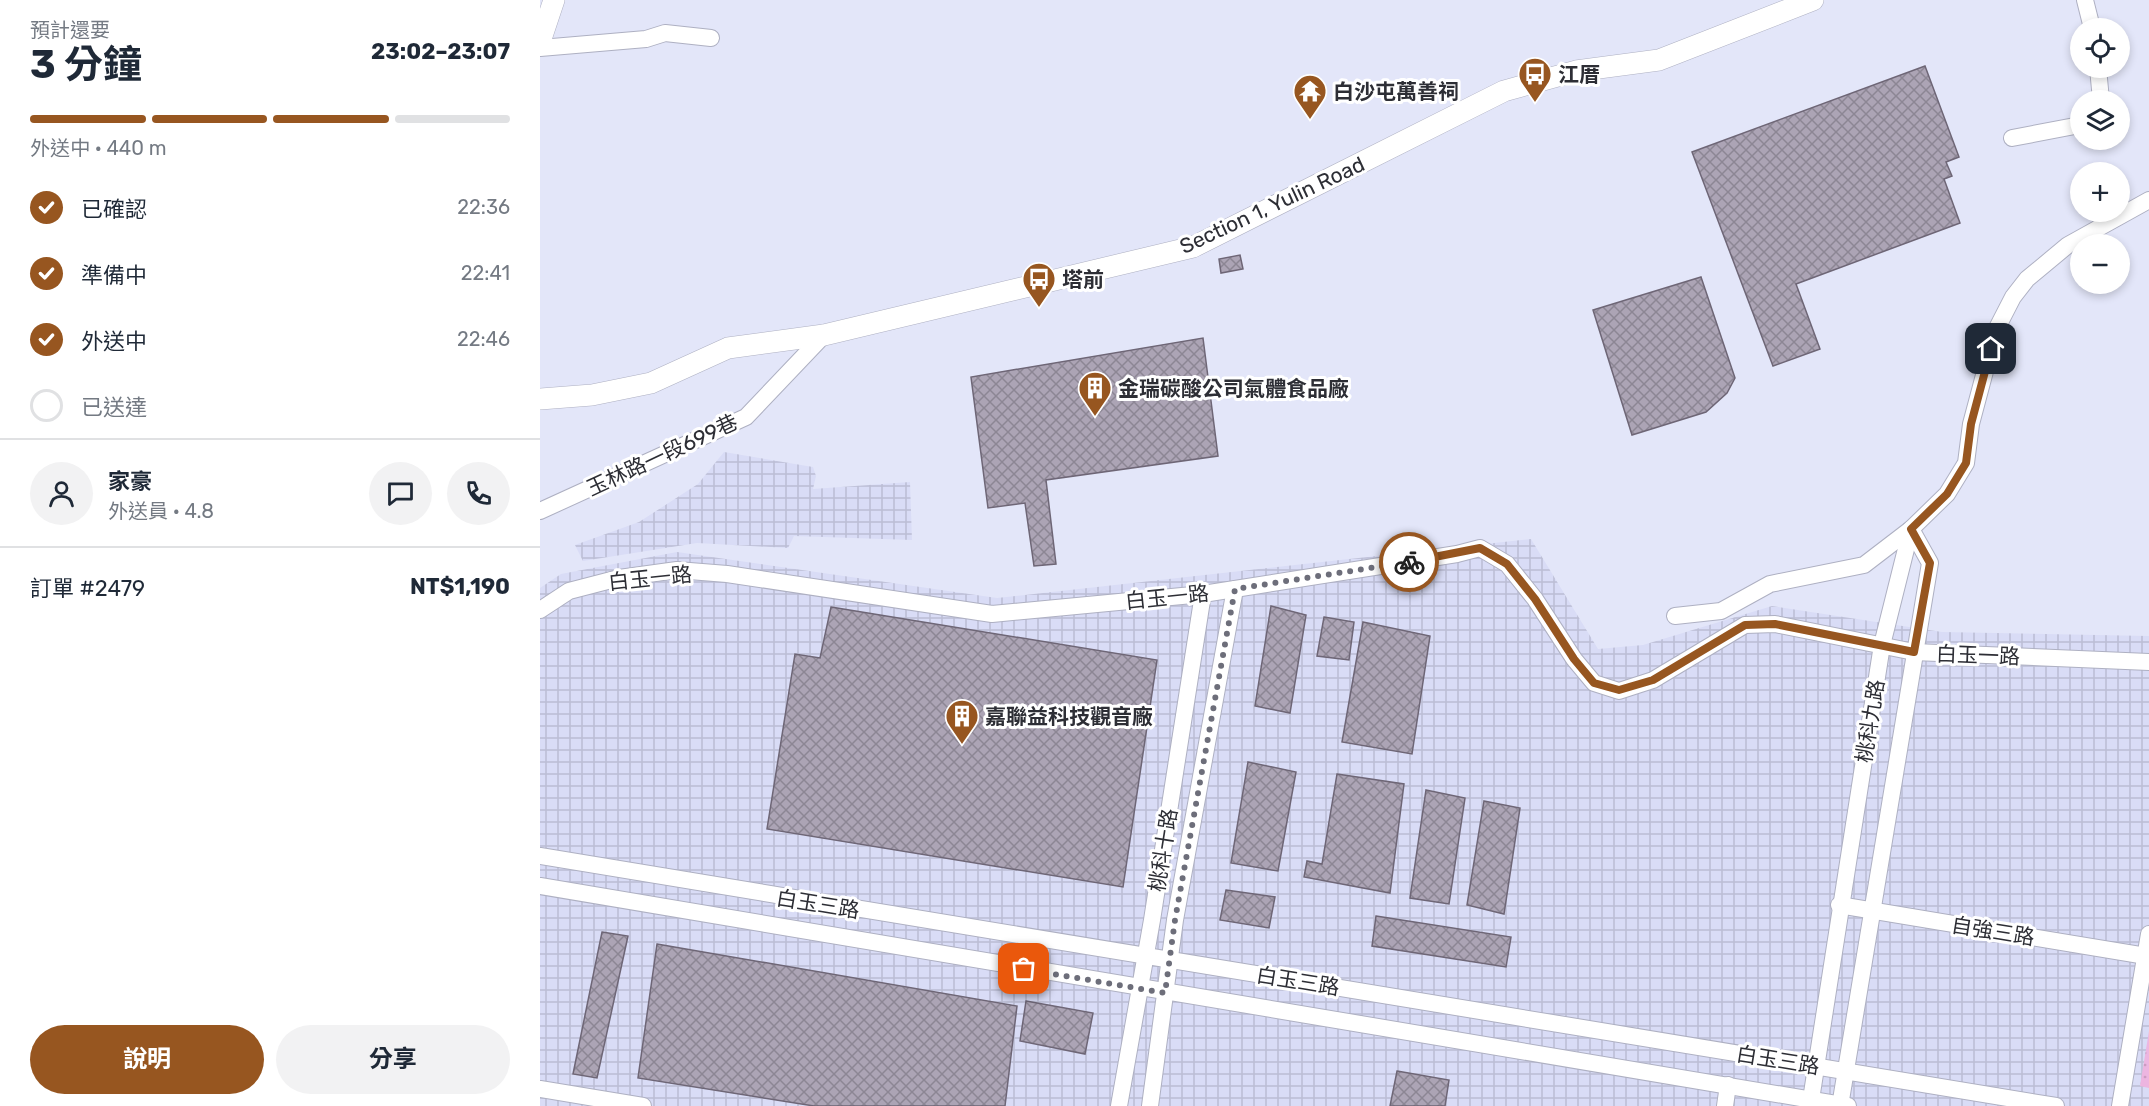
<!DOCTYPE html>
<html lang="zh-TW">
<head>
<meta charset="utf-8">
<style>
	:root { --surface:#fff; --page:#f2f2f3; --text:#1f2937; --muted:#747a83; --line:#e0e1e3; --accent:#975620 }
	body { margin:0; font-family:Rubik,"Noto Sans TC",sans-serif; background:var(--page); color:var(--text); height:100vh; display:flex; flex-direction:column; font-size:22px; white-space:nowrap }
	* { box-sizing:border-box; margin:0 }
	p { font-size:20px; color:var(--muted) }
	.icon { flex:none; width:33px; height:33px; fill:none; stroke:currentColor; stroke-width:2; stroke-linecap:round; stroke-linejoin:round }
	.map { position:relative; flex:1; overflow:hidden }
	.sheet { display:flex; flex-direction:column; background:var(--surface); width:540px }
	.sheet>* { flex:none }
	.buttons { position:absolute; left:1530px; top:18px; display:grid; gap:12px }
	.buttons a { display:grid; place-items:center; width:60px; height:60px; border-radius:50%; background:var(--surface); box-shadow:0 3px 9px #0003; font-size:30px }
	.pin { position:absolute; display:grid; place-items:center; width:51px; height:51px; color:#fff; margin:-26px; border-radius:12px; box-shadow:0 3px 9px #0006 }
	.courier { position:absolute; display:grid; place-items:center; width:60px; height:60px; margin:-30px; border:4px solid #975620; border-radius:50%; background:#fff; color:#222; box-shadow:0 2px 8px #0007 }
	.overview em { font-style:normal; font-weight:700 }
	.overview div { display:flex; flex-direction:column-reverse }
	.overview { display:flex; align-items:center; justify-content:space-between; height:102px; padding:0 30px }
	h1 { font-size:39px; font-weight:700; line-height:45px }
	.bar { display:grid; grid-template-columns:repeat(4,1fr); gap:9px 6px; align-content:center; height:72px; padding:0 30px }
	.bar i { height:8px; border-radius:4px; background:var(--line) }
	.bar .current { background:var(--accent) }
	.bar p { grid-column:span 4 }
	.line { display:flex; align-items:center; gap:15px; padding:0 30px; border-top:2px solid var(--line) }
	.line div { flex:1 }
	.round { display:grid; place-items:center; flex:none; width:63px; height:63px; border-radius:32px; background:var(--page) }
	ol { padding:0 30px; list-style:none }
	li { display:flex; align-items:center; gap:18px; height:66px }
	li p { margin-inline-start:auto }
	li .icon { padding:6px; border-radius:50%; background:var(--accent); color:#fff; stroke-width:4 }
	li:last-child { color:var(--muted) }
	li i { width:33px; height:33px; border:3px solid var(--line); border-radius:50% }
	.primary-button { display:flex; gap:12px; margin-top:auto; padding:12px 30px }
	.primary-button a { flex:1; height:69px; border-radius:36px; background:var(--accent); color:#fff; font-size:24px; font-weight:700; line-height:69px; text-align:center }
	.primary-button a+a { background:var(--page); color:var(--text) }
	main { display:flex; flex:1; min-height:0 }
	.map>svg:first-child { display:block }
	.industrial { fill:url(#industrial-grid) }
	.park { fill:url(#park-dots) }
	.building { fill:url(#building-cross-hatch); stroke:#6e6676; stroke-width:1.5 }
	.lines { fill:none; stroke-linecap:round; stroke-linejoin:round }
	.minor-casing { stroke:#aeb0c2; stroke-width:18 }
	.tertiary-casing { stroke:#aeb0c2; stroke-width:22 }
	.minor { stroke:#fff; stroke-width:16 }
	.tertiary { stroke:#fff; stroke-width:21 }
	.done { stroke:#6d6e7a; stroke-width:6; stroke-dasharray:0 10.8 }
	.route { stroke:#975620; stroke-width:8 }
	.labels { text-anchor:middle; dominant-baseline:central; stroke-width:6; stroke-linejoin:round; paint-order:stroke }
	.poi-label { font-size:21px; font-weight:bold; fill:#2d2e35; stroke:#fff; text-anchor:start }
	.street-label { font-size:21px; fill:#2d2e35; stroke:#fff }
</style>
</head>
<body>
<main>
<section class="sheet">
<div class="overview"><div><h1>3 分鐘</h1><p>預計還要</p></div><em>23:02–23:07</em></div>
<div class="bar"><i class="current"></i><i class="current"></i><i class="current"></i><i></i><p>外送中 · 440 m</p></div>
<ol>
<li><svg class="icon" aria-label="check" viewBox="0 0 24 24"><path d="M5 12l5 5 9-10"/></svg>已確認<p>22:36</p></li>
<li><svg class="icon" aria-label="check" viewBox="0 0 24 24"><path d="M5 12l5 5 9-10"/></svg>準備中<p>22:41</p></li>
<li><svg class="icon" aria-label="check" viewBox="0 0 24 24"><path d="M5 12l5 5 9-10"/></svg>外送中<p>22:46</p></li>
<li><i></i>已送達</li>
</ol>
<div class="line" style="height:108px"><a class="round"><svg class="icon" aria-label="person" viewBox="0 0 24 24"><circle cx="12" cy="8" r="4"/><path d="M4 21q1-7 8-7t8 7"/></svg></a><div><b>家豪</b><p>外送員 · 4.8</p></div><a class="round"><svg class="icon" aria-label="chat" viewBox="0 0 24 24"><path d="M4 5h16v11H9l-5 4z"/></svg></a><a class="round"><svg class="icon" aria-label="phone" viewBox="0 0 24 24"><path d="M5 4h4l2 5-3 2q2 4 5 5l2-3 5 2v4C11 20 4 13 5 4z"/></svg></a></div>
<div class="line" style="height:78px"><div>訂單 #2479</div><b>NT$1,190</b></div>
<div class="primary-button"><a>說明</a><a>分享</a></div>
</section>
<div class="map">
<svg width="1609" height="1106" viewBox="0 0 1609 1106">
	<defs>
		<pattern id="industrial-grid" width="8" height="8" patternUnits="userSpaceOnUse" patternTransform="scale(1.5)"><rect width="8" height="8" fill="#d9dcf6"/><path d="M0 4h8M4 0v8" fill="none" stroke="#bbbdd4"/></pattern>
		<pattern id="park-dots" width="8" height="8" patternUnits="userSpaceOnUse" patternTransform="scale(1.5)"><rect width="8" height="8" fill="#edb5e0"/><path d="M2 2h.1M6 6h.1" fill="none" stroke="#cc9cc1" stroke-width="1.8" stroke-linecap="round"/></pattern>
		<pattern id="building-cross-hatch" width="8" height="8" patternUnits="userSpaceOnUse" patternTransform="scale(1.5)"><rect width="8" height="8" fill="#aca4b5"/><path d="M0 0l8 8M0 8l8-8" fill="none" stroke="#8c8694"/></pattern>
	</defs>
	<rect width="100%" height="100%" fill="#e3e6f9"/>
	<g class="industrial">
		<path d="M184 452 273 467 276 476 273 489 370 482 372 540 254 536 248 548 157 543 43 561 35 545 99 522 158 484Z"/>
		<path d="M991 539 1058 649 1103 645 1232 606 1402 632 1609 636V1106H0V588L21 574 137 552 457 598Z"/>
	</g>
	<path class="park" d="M1609 1031V1088L1600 1086Z"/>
	<g class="building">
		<path d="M1385 66 1419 157 1406 162 1412 176 1404 179 1420 223 1256 284 1280 349 1233 366 1152 152Z"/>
		<path d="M700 255 703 269 681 273 679 259Z"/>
		<path d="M1161 277 1195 378 1187 393 1166 412 1092 435 1053 310Z"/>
		<path d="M663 338 678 456 506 480 516 564 494 566 485 503 448 508 431 377Z"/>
		<path d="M731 606 766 615 750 713 715 706Z"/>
		<path d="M291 607 617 660 583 887 227 829 255 654 280 658Z"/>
		<path d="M784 617 814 622 809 660 777 656Z"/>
		<path d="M823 622 890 636 872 754 802 742Z"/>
		<path d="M708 762 756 772 738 871 691 863Z"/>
		<path d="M797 774 864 784 850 893 764 877 767 861 782 864Z"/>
		<path d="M886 790 925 798 909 904 870 898Z"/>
		<path d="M944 801 980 808 964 914 927 905Z"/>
		<path d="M686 890 735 897 729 928 680 920Z"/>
		<path d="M836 916 971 937 966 967 832 946Z"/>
		<path d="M62 932 88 936 57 1078 33 1074Z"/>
		<path d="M117 944 477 1006 465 1106H274L98 1078Z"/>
		<path d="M486 1001 553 1013 545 1054 480 1041Z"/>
		<path d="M857 1071 909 1080 905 1106H850Z"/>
	</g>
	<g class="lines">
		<defs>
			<g id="minor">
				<path d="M1545 0 1552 28"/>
				<path d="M0 48 106 39 125 33 171 38"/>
				<path d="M1558 68 1561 100"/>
				<path d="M1472 138 1540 125"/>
				<path d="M0 511 206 417 284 335"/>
				<path d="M0 610 29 591 79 578 137 570 187 574 452 614 663 594 917 554 940 548 967 564 995 599 1034 659 1054 683 1079 691 1113 680 1205 625 1235 624 1374 652 1609 662"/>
				<path d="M1135 616 1181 611 1230 584 1324 565 1371 529 1407 494 1426 463 1431 424 1456 330 1473 297 1487 279 1528 245 1609 200"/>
				<path d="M0 856 1516 1106"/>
				<path d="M0 886 1308 1106"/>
				<path d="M1299 905 1606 956"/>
				<path d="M0 1089 103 1106"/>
				<path d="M579 1106 612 920 663 594"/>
				<path d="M610 1106 635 920 695 589"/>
				<path d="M1185 1106 1188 1085"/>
				<path d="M1270 1106 1342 645 1371 529"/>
				<path d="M1300 1106 1390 563 1371 529"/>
				<path d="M1580 1106 1609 934"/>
			</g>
			<g id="tertiary">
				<path d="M0 42 14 0"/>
				<path d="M0 399 52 395 111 383 188 348 284 335 653 247 964 91 1036 71 1119 60 1273 0"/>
			</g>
		</defs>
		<use href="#minor" class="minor-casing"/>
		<use href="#tertiary" class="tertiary-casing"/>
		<use href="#minor" class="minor"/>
		<use href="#tertiary" class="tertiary"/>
	</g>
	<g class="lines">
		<path class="done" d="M484 969 625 993 635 920 695 589 869 562"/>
		<path class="route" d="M869 562 940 548 967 564 995 599 1034 659 1054 683 1079 690 1113 680 1205 625 1235 624 1374 652 1390 563 1371 529 1407 494 1426 463 1431 424 1451 349"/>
	</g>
	<defs>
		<symbol id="bus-pin" viewBox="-11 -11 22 30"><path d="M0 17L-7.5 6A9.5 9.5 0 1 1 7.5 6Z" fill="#975620" stroke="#fff"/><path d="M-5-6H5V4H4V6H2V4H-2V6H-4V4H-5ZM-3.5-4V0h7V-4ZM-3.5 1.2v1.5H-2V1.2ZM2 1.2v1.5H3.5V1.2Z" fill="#fff"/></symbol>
		<symbol id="temple-pin" viewBox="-11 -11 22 30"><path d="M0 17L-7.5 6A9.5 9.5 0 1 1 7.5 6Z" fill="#975620" stroke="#fff"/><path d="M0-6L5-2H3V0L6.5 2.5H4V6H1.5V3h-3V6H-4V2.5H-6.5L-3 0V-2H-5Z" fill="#fff"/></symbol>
		<symbol id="building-pin" viewBox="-11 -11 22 30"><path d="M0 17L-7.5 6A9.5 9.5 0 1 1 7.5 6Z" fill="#975620" stroke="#fff"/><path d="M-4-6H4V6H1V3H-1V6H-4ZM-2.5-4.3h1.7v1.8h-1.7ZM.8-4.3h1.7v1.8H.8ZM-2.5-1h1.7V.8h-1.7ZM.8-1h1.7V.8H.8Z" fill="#fff"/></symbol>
	</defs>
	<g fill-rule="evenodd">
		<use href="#bus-pin" x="976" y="55" width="38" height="52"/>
		<use href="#temple-pin" x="751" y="72" width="38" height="52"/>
		<use href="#bus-pin" x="480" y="260" width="38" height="52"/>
		<use href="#building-pin" x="536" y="369" width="38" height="52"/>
		<use href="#building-pin" x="403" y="697" width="38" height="52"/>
	</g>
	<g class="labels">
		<g class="poi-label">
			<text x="1018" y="74">江厝</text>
			<text x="793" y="91">白沙屯萬善祠</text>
			<text x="522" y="279">塔前</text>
			<text x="578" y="388">金瑞碳酸公司氣體食品廠</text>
			<text x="445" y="716">嘉聯益科技觀音廠</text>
		</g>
		<g class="street-label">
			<text transform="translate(732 205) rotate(-25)">Section 1, Yulin Road</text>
			<text transform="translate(122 455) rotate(-25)">玉林路一段699巷</text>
			<text transform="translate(110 578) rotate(-6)">白玉一路</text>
			<text transform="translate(627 597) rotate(-6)">白玉一路</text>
			<text transform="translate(1438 655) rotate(2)">白玉一路</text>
			<text transform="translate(1330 721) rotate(-81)">桃科九路</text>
			<text transform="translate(623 850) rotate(-81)">桃科十路</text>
			<text transform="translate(278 904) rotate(9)">白玉三路</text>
			<text transform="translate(1453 931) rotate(9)">自強三路</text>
			<text transform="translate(758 981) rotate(9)">白玉三路</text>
			<text transform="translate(1238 1060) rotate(9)">白玉三路</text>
		</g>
	</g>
</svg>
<div class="buttons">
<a><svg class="icon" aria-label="locate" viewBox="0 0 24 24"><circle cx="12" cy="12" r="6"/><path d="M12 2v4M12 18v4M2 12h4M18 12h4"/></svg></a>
<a><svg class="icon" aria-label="layers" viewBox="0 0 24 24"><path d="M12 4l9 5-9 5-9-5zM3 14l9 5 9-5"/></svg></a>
<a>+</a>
<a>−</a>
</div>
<div class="pin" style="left:484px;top:969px;background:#ea580c"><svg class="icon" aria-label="bag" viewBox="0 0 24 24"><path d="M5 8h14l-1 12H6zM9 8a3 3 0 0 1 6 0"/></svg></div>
<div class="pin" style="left:1451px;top:349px;background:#1f2937"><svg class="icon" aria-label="home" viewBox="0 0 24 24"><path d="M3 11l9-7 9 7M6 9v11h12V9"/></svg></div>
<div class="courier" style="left:869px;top:562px"><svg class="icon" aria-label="bike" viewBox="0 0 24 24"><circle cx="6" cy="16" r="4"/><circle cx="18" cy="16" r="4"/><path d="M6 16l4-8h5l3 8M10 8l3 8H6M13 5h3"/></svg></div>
</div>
</main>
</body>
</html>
